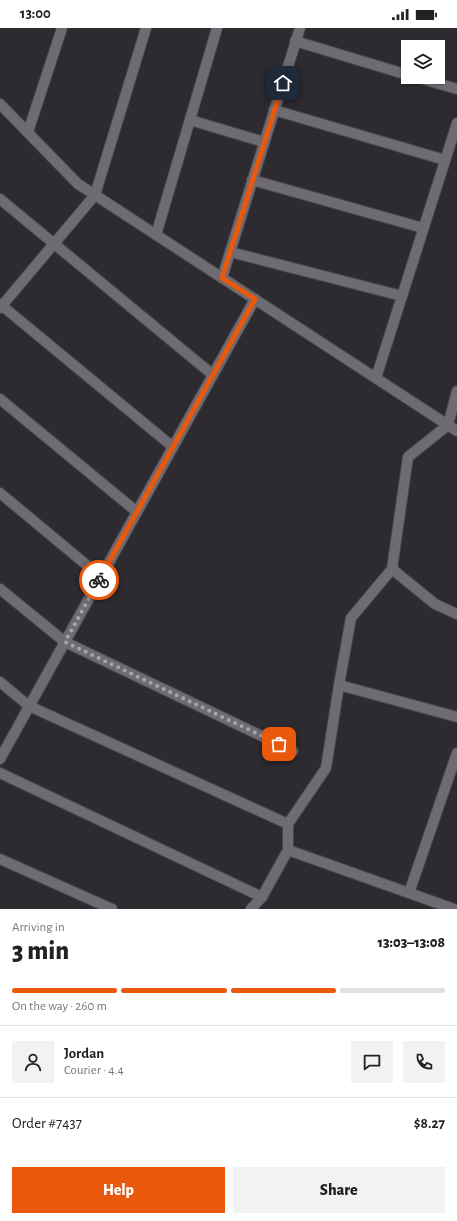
<!DOCTYPE html>
<html lang="en">
<head>
<meta charset="utf-8">
<style>
	:root { --surface:#fff; --page:#f2f2f2; --text:#222; --muted:#767676; --line:#e0e0e0; --accent:#ea580c }
	body { margin:0; font-family:"Alegreya Sans",sans-serif; background:var(--page); color:var(--text); height:100vh; display:flex; flex-direction:column; font-size:15px; white-space:nowrap }
	* { box-sizing:border-box; margin:0 }
	p { font-size:13px; color:var(--muted) }
	.icon { flex:none; width:22px; height:22px; fill:none; stroke:currentColor; stroke-width:2; stroke-linecap:round; stroke-linejoin:round }
	.map { position:relative; height:881px; overflow:hidden }
	.sheet { display:flex; flex-direction:column; background:var(--surface); flex:1 }
	.sheet>* { flex:none }
	.controls { position:absolute; left:401px; top:12px; display:grid; gap:8px }
	.controls a { display:grid; place-items:center; width:44px; height:44px; border-radius:0px; background:var(--surface); box-shadow:0 1px 3px #0004; font-size:20px }
	.pin { position:absolute; display:grid; place-items:center; width:34px; height:34px; color:#fff; margin:-17px; border-radius:8px; box-shadow:0 2px 6px #0006 }
	.courier { position:absolute; display:grid; place-items:center; width:40px; height:40px; margin:-20px; border:3px solid #ea580c; border-radius:50%; background:#fff; color:#222; box-shadow:0 1px 5px #0007 }
	.head em { font-style:normal; font-weight:800 }
	.head div { display:flex; flex-direction:column-reverse }
	.head { display:flex; align-items:center; justify-content:space-between; height:68px; padding:0 12px }
	h1 { font-size:26px; font-weight:800; line-height:30px }
	.bar { display:grid; grid-template-columns:repeat(4,1fr); gap:6px 4px; align-content:center; height:48px; padding:0 12px }
	.bar i { height:5px; border-radius:3px; background:var(--line) }
	.bar .on { background:var(--accent) }
	.bar p { grid-column:span 4 }
	.line { display:flex; align-items:center; gap:10px; padding:0 12px; border-top:1px solid var(--line) }
	.line div { flex:1 }
	.round { display:grid; place-items:center; flex:none; width:42px; height:42px; border-radius:0px; background:var(--page) }
	.action { display:flex; gap:8px; margin-top:auto; padding:8px 12px }
	.action a { flex:1; height:46px; border-radius:0px; background:var(--accent); color:#fff; font-size:16px; font-weight:800; line-height:46px; text-align:center }
	.action a+a { background:var(--page); color:var(--text) }
	.status { display:flex; justify-content:space-between; align-items:center; height:28px; padding:0 20px; background:var(--surface); direction:ltr }
	.status svg { height:11px; fill:currentColor }
	.map>svg:first-child { display:block }
	.lines { fill:none; stroke-linecap:round; stroke-linejoin:round }
	.minor-casing { stroke:#49464b; stroke-width:12 }
	.tertiary-casing { stroke:#49464b; stroke-width:12 }
	.minor { stroke:#6f6b72; stroke-width:10 }
	.tertiary { stroke:#6f6b72; stroke-width:10 }
	.done { stroke:#a7a5aa; stroke-width:4; stroke-dasharray:0 7.2 }
	.route { stroke:#ea580c; stroke-width:5 }
</style>
</head>
<body>
<div class="status"><b>13:00</b><svg viewBox="0 0 49 12"><path d="M0 12V9h3v3zM5 12V6h3v6zM10 12V3h3v9zM15 12V0h3v12zM26 1h20v11H26zM47 4h2v5h-2z"/></svg></div>
<div class="map">
<svg width="457" height="881" viewBox="0 0 457 881">
	<rect width="100%" height="100%" fill="#2d2a30"/>
	<g class="lines">
		<defs>
			<g id="minor">
				<path d="M146 0 95 167 457 403"/>
				<path d="M295 13 408 47"/>
				<path d="M416 49 457 61"/>
				<path d="M274 82 445 132"/>
				<path d="M190 92 264 114"/>
				<path d="M28 104 62 0"/>
				<path d="M252 152 423 200"/>
				<path d="M0 171 213 347"/>
				<path d="M156 207 217 0"/>
				<path d="M230 224 402 268"/>
				<path d="M222 250 300 0"/>
				<path d="M0 276 173 419"/>
				<path d="M376 350 457 95"/>
				<path d="M0 371 137 484"/>
				<path d="M0 465 101 549"/>
				<path d="M392 541 435 576 457 586"/>
				<path d="M0 561 65 614 293 723"/>
				<path d="M0 654 29 678 288 796V822L262 869 251 881"/>
				<path d="M339 657 457 689"/>
				<path d="M0 731 255 271"/>
				<path d="M0 745 262 869"/>
				<path d="M288 796 326 740 339 657 351 590 392 541 408 429 448 397 457 363"/>
				<path d="M288 822 454 881"/>
				<path d="M0 831 112 881"/>
				<path d="M409 865 457 725"/>
			</g>
			<path id="tertiary" d="M0 76 78 156 95 167 0 280"/>
		</defs>
		<use href="#minor" class="minor-casing"/>
		<use href="#tertiary" class="tertiary-casing"/>
		<use href="#minor" class="minor"/>
		<use href="#tertiary" class="tertiary"/>
	</g>
	<g class="lines">
		<path class="done" d="M99 552 65 614 279 716"/>
		<path class="route" d="M99 552 255 271 222 250 283 55"/>
	</g>
</svg>
<div class="controls">
<a><svg class="icon" aria-label="layers" viewBox="0 0 24 24"><path d="M12 4l9 5-9 5-9-5zM3 14l9 5 9-5"/></svg></a>
</div>
<div class="pin" style="left:279px;top:716px;background:#ea580c"><svg class="icon" aria-label="bag" viewBox="0 0 24 24"><path d="M5 8h14l-1 12H6zM9 8a3 3 0 0 1 6 0"/></svg></div>
<div class="pin" style="left:283px;top:55px;background:#1f2937"><svg class="icon" aria-label="home" viewBox="0 0 24 24"><path d="M3 11l9-7 9 7M6 9v11h12V9"/></svg></div>
<div class="courier" style="left:99px;top:552px"><svg class="icon" aria-label="bike" viewBox="0 0 24 24"><circle cx="6" cy="16" r="4"/><circle cx="18" cy="16" r="4"/><path d="M6 16l4-8h5l3 8M10 8l3 8H6M13 5h3"/></svg></div>
</div>
<section class="sheet">
<div class="head"><div><h1>3 min</h1><p>Arriving in</p></div><em>13:03–13:08</em></div>
<div class="bar"><i class="on"></i><i class="on"></i><i class="on"></i><i></i><p>On the way · 260 m</p></div>
<div class="line" style="height:72px"><a class="round"><svg class="icon" aria-label="person" viewBox="0 0 24 24"><circle cx="12" cy="8" r="4"/><path d="M4 21q1-7 8-7t8 7"/></svg></a><div><b>Jordan</b><p>Courier · 4.4</p></div><a class="round"><svg class="icon" aria-label="chat" viewBox="0 0 24 24"><path d="M4 5h16v11H9l-5 4z"/></svg></a><a class="round"><svg class="icon" aria-label="phone" viewBox="0 0 24 24"><path d="M5 4h4l2 5-3 2q2 4 5 5l2-3 5 2v4C11 20 4 13 5 4z"/></svg></a></div>
<div class="line" style="height:52px"><div>Order #7437</div><b>$8.27</b></div>
<div class="action"><a>Help</a><a>Share</a></div>
</section>
</body>
</html>
